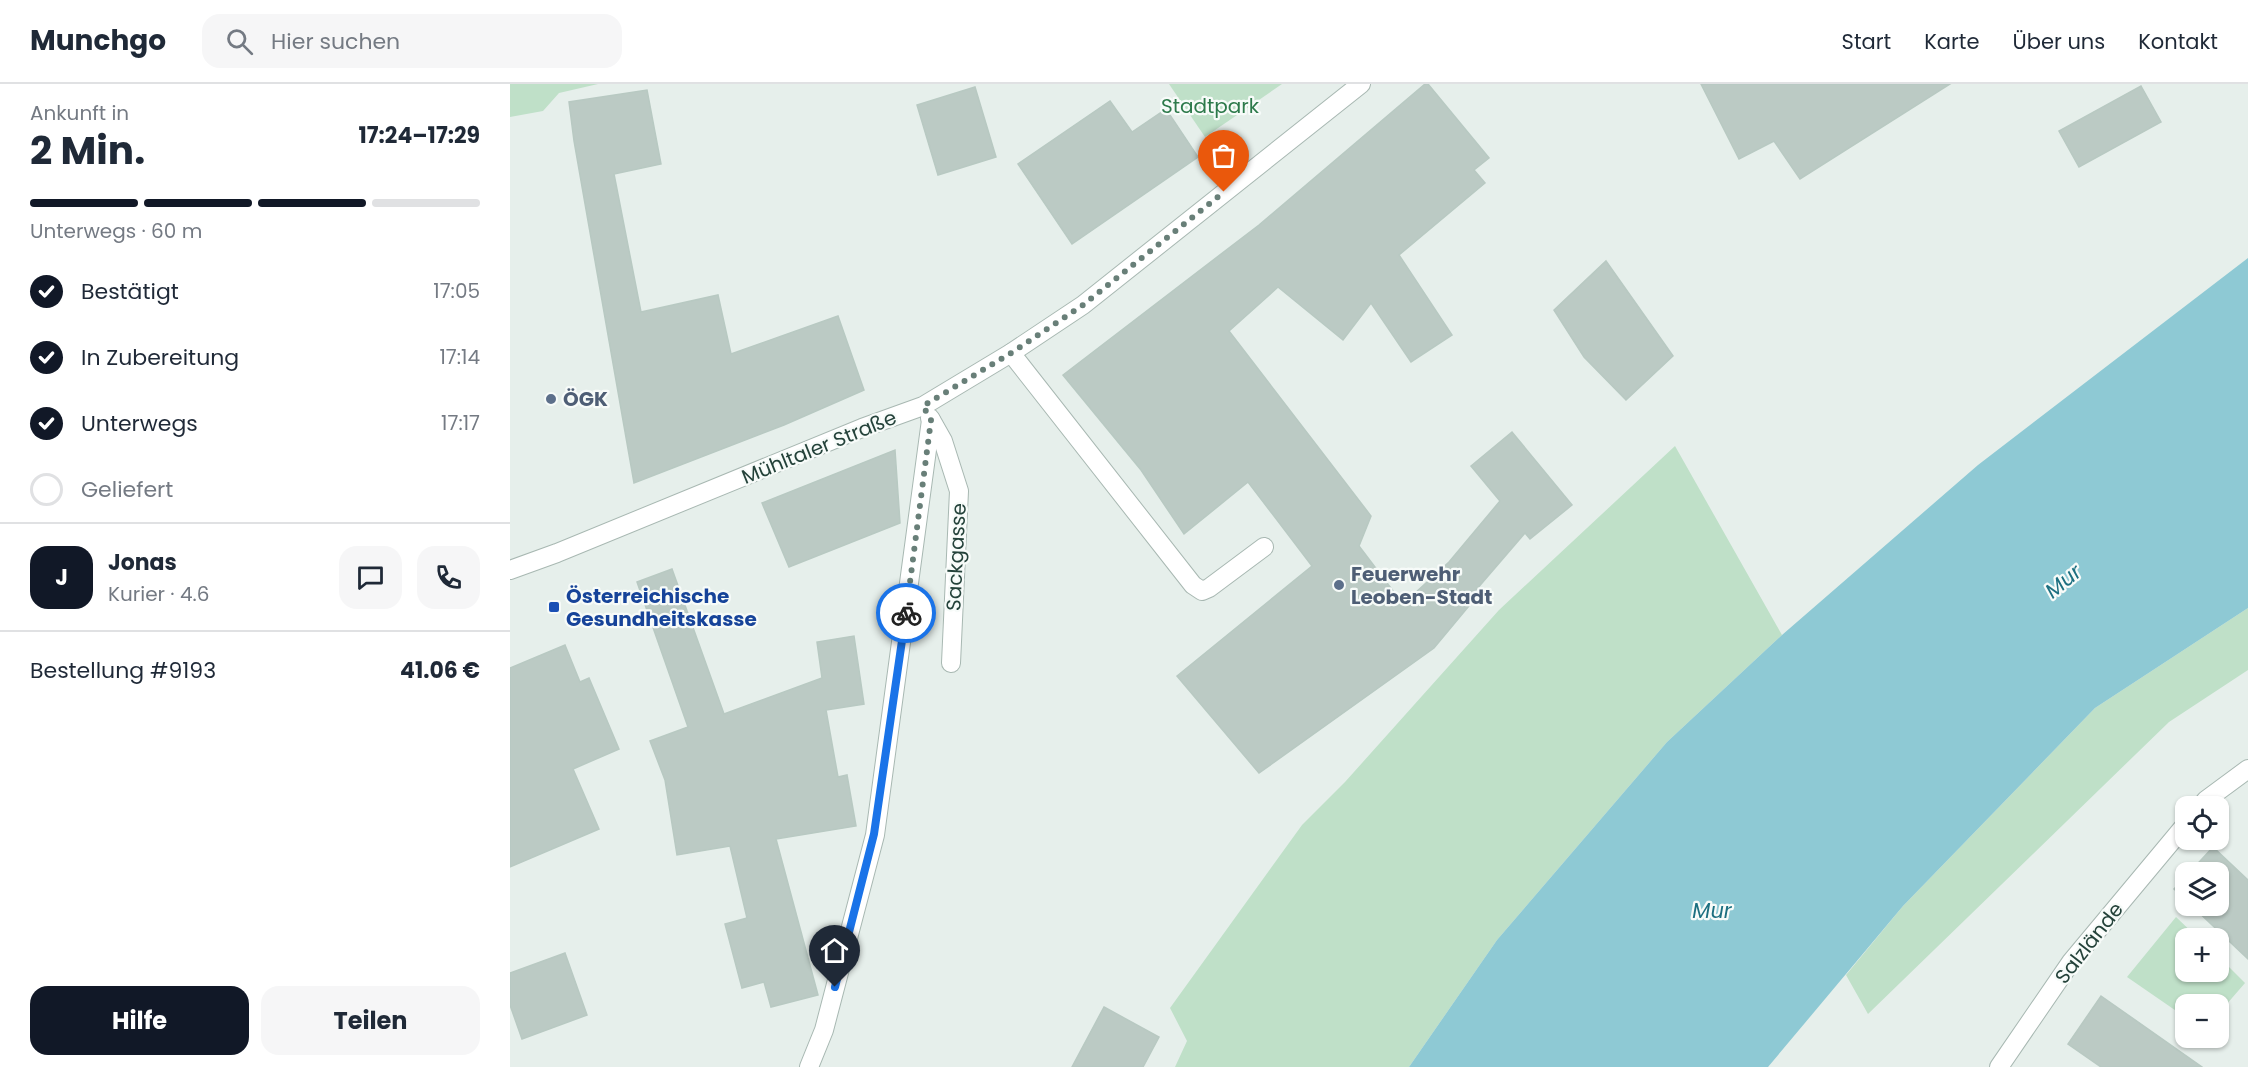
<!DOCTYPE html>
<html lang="de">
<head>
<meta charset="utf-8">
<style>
	:root { --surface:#fff; --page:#f6f6f7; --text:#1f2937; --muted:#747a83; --line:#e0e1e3; --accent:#111827 }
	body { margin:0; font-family:Poppins,sans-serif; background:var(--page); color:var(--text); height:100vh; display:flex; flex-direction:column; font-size:22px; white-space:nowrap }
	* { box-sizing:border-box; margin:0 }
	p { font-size:20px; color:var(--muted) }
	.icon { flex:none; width:33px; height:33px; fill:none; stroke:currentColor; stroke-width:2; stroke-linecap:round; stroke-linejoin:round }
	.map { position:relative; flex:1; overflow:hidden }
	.details { display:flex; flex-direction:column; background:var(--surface); width:510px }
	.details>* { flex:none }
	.tools { position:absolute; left:1665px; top:712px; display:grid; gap:12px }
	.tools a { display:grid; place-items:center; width:54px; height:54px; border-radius:12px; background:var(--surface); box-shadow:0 2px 4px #0004; font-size:30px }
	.pin { position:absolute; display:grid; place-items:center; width:51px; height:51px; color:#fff; margin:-62px -26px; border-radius:50% 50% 50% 0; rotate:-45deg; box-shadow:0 0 6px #0007 }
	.pin .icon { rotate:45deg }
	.courier { position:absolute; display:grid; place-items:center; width:60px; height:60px; margin:-30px; border:4px solid #1a73e8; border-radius:50%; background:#fff; color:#222; box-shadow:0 2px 8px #0007 }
	.headline em { font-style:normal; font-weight:700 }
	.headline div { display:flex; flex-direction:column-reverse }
	.headline { display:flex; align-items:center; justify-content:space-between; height:102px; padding:0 30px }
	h1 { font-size:39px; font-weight:700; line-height:45px }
	.bar { display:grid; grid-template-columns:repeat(4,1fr); gap:9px 6px; align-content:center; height:72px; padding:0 30px }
	.bar i { height:8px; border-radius:4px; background:var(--line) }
	.bar .on { background:var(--accent) }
	.bar p { grid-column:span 4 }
	.line { display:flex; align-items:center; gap:15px; padding:0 30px; border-top:2px solid var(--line) }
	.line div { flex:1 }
	.round { display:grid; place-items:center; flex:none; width:63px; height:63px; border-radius:18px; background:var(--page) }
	ol { padding:0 30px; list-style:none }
	li { display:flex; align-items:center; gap:18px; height:66px }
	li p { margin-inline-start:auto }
	li .icon { padding:6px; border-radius:50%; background:var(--accent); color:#fff; stroke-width:4 }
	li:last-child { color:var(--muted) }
	li i { width:33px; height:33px; border:3px solid var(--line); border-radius:50% }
	.button { display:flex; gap:12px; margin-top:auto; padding:12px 30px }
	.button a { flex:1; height:69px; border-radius:18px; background:var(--accent); color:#fff; font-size:24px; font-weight:700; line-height:69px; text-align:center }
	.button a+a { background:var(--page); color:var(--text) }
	header { display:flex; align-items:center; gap:36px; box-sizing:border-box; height:84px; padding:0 30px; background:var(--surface); border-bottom:2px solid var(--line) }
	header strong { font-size:28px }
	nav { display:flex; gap:33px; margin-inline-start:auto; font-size:21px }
	.search { width:420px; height:54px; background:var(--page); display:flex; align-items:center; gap:15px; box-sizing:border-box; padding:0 21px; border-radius:18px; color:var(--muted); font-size:22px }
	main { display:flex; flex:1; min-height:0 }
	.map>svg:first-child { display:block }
	.green { fill:#bfe0c8 }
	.water { fill:#8ec9d4 }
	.building { fill:#bbcac4; stroke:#b8c9c2; stroke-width:1.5 }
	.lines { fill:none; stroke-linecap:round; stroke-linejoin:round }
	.minor-casing { stroke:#a8b8b2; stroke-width:20 }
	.minor { stroke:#fff; stroke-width:18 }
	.done { stroke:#687f78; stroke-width:6; stroke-dasharray:0 10.8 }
	.route { stroke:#1a73e8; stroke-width:8 }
	.service-dot { fill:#5c6f8a; stroke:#f7fbf9; stroke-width:2 }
	.transit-dot { fill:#1a4fb4; stroke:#f7fbf9; stroke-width:2 }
	.labels { text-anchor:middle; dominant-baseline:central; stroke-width:4.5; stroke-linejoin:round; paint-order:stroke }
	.park-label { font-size:20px; fill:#2d7a4b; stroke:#f7fbf9 }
	.service-label { font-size:20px; font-weight:bold; fill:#4e5e75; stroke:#f7fbf9; text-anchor:start }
	.street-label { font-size:20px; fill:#24423a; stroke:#f7fbf9 }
	.transit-label { font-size:20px; font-weight:bold; fill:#164399; stroke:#f7fbf9; text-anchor:start }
	.water-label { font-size:21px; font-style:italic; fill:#1c6f80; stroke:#f7fbf9 }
</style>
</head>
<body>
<header>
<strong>Munchgo</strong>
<div class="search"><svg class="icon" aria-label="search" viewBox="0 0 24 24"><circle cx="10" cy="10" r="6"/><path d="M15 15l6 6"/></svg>Hier suchen</div>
<nav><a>Start</a><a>Karte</a><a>Über uns</a><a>Kontakt</a></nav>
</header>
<main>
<section class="details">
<div class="headline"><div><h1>2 Min.</h1><p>Ankunft in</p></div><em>17:24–17:29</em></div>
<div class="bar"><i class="on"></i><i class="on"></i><i class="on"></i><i></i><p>Unterwegs · 60 m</p></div>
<ol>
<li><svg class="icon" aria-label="check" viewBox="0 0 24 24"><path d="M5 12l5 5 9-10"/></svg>Bestätigt<p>17:05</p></li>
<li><svg class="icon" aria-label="check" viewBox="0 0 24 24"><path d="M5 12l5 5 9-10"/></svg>In Zubereitung<p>17:14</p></li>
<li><svg class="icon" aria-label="check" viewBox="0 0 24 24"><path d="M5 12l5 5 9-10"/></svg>Unterwegs<p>17:17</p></li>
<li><i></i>Geliefert</li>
</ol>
<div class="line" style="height:108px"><b class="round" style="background:var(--accent);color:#fff">J</b><div><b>Jonas</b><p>Kurier · 4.6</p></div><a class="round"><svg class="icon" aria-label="chat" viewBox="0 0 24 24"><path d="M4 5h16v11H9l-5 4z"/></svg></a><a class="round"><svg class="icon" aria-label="phone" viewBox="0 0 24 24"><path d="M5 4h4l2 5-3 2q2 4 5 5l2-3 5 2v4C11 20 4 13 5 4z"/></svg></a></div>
<div class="line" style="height:78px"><div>Bestellung #9193</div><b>41.06 €</b></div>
<div class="button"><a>Hilfe</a><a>Teilen</a></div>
</section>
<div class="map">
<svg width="1738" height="983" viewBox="0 0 1738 983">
	<rect width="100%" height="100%" fill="#e6efeb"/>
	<g class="green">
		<path d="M0 0H88L49 9 33 27 0 33Z"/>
		<path d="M659 0H772L695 53Z"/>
		<path d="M1165 362 1272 551 1157 658 987 856 899 983H665L677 957 660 924 792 741 835 698 989 526Z"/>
		<path d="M1738 524V586L1659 638 1358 930 1336 891 1393 822 1585 624Z"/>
		<path d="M1666 833 1689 855H1676V888H1708L1709 873 1735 899 1709 929 1708 921H1676L1675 933 1617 893Z"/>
	</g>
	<path class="water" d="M1738 174V524L1585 624 1393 822 1258 983H899L987 856 1157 658 1272 551 1468 381Z"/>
	<g class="building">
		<path d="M915 0H918L979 74 964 86 975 99 889 171 942 251 901 278 861 219 833 256 768 203 719 247 861 432 849 462 893 520 939 478 990 417 961 382 1002 348 1062 421 1020 455 1015 449 960 513 964 516 924 564 749 689 667 592 802 482 738 398 674 450 631 386 553 291 749 141Z"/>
		<path d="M1191 0H1440L1290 95 1264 57 1229 75Z"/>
		<path d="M1631 2 1651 38 1569 83 1549 47Z"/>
		<path d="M465 3 486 73 428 91 407 21Z"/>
		<path d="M137 6 151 80 104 90 131 228 208 211 221 270 328 232 354 306 274 341 124 399 64 57 59 18Z"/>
		<path d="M600 17 622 48 656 25 688 73 562 160 508 80Z"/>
		<path d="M1096 177 1163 272 1116 316 1074 273 1044 226Z"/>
		<path d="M385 366 390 439 279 483 252 419Z"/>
		<path d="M162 485 214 630 312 594 307 558 344 552 354 620 316 626 328 693 337 691 346 742 266 755 308 911 261 923 254 898 232 904 215 840 237 834 220 762 167 771 155 696 140 657 178 643 127 498Z"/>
		<path d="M55 561 70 598 79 594 109 665 63 685 89 745 0 783V584Z"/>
		<path d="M1703 763 1738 796V875L1682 822H1708V789H1679Z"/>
		<path d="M1676 793V816L1664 805Z"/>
		<path d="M55 869 77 931 12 955 0 921V889Z"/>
		<path d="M1591 912 1692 983H1591L1558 960Z"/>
		<path d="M594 923 649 953 633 983H562Z"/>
	</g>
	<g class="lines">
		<defs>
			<g id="minor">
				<path d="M501 269 683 501 692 507 699 504 754 463"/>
				<path d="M420 334 433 357 449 407 441 579"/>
				<path d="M0 486 47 469 352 344 413 322 501 269 573 221 851 0"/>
				<path d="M1690 723 1696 716 1738 685"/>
				<path d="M299 983 314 946 365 751 421 336"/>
				<path d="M1489 983 1561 878 1676 740"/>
			</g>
		</defs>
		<use href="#minor" class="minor-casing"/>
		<use href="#minor" class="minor"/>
	</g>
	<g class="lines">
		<path class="done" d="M396 529 421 336 413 322 501 269 573 221 714 108"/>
		<path class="route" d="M325 903 364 750 396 529"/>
	</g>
	<g class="service-dot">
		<circle cx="41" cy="315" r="6"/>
		<circle cx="829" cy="501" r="6"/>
	</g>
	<rect class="transit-dot" x="38" y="517" width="12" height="12" rx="3"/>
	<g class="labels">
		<g class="park-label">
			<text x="700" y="22">Stadtpark</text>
		</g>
		<g class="service-label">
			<text x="53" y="315">ÖGK</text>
			<text x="841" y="490">Feuerwehr<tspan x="841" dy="23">Leoben-Stadt</tspan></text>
		</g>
		<g class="street-label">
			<text transform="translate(309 363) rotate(-22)">Mühltaler Straße</text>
			<text transform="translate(446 473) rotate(-87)">Sackgasse</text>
			<text transform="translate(1579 859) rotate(-52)">Salzlände</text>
		</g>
		<g class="transit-label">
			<text x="56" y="512">Österreichische<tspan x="56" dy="23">Gesundheitskasse</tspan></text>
		</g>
		<g class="water-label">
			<text transform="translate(1553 497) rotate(-39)">Mur</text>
			<text x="1202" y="826">Mur</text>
		</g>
	</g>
</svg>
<div class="tools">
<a><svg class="icon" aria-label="locate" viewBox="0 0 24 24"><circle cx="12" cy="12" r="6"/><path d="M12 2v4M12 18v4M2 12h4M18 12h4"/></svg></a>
<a><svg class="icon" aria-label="layers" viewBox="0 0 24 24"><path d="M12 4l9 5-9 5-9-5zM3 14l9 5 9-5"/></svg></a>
<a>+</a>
<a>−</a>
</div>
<div class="pin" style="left:714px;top:108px;background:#ea580c"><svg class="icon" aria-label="bag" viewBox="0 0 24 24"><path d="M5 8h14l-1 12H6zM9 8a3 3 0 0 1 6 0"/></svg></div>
<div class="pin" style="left:325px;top:903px;background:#1f2937"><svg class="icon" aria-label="home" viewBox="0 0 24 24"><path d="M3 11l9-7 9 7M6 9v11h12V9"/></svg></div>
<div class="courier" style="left:396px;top:529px"><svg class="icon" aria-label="bike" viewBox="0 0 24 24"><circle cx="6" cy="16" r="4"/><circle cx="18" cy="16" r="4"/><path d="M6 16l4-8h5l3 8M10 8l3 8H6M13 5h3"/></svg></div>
</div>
</main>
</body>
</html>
